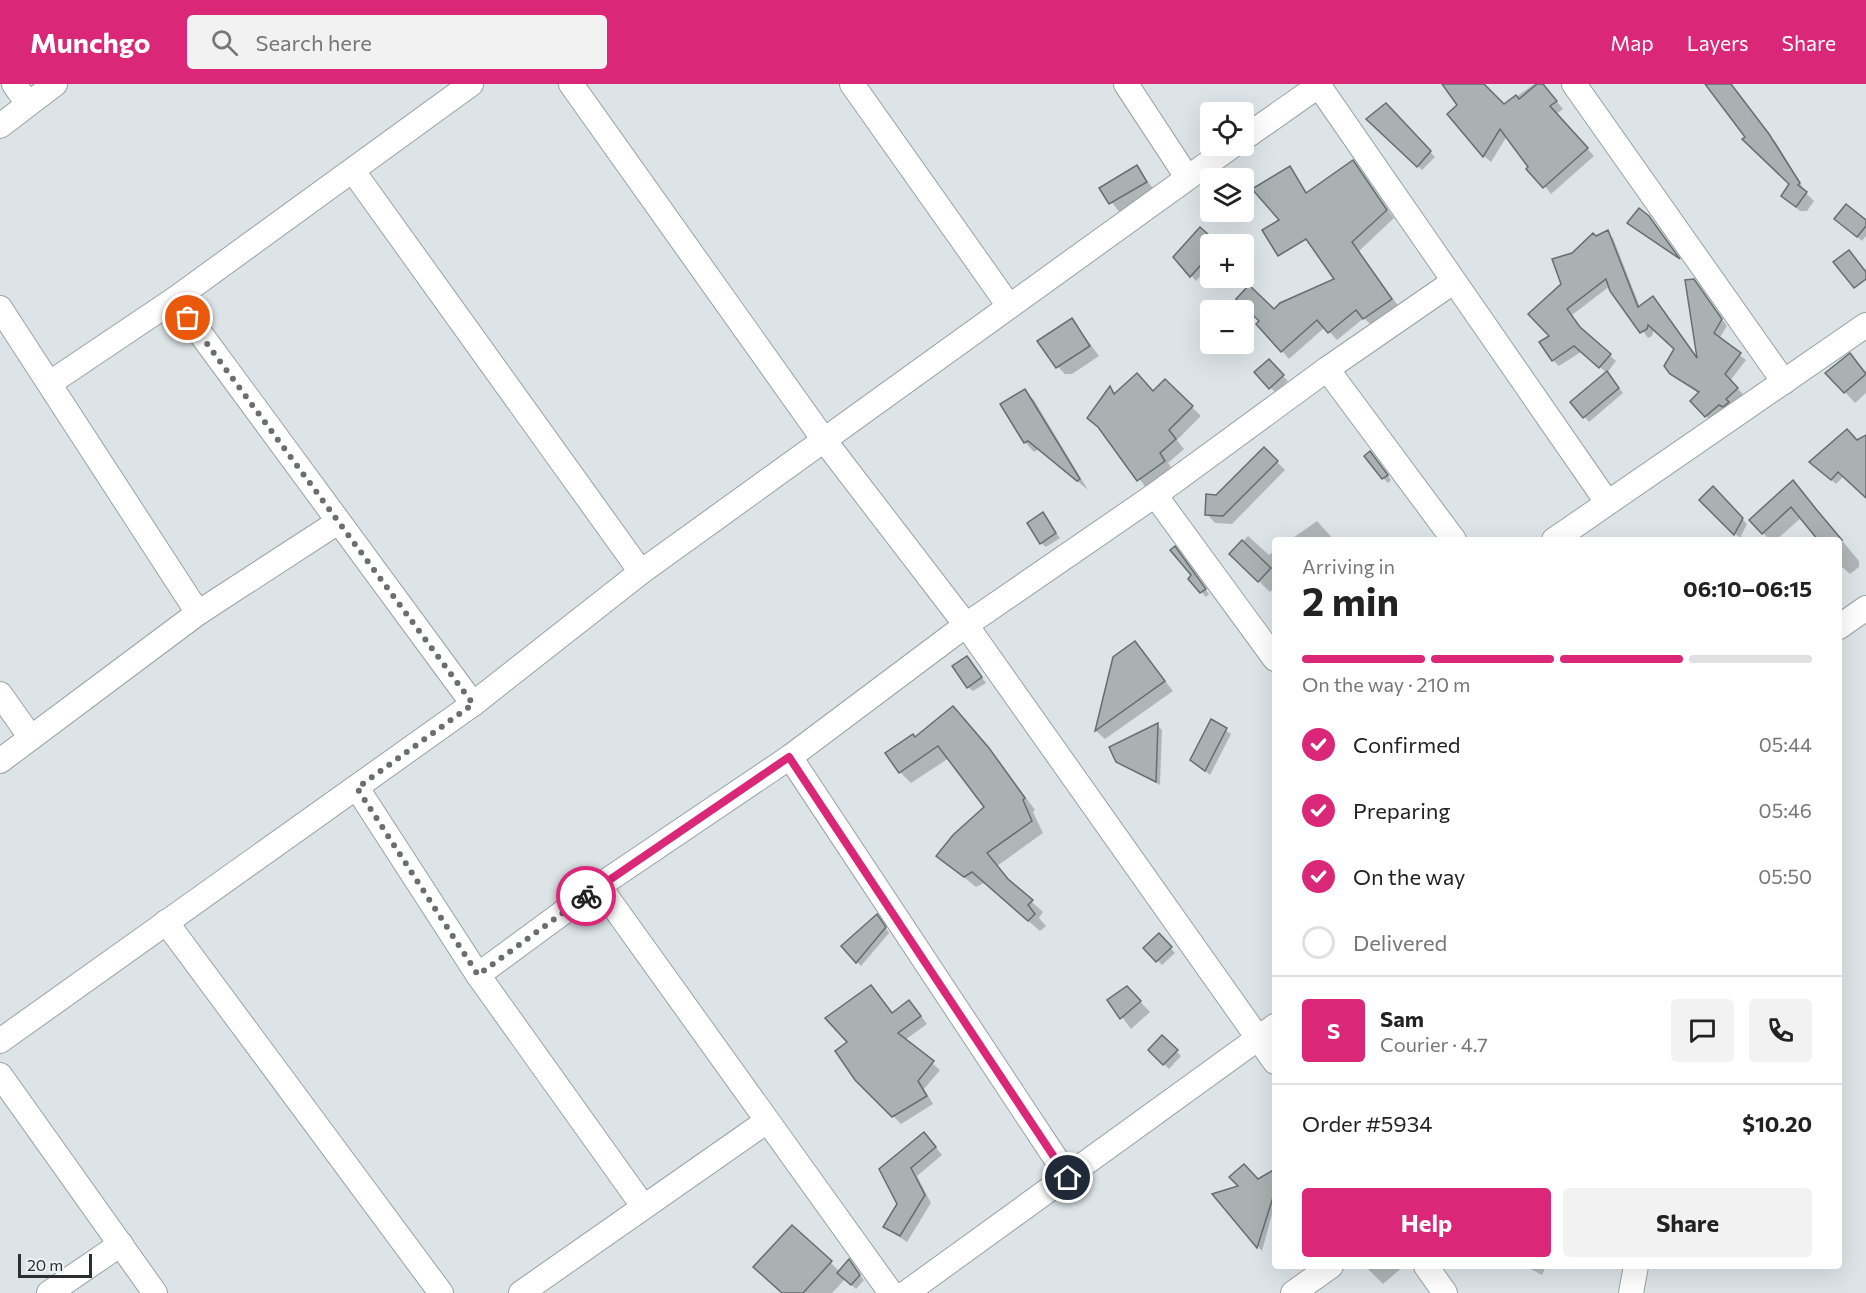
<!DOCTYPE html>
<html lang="en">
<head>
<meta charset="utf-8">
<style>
	:root { --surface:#fff; --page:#f2f2f2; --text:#222; --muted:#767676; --line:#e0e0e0; --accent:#db2777 }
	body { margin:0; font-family:Commissioner,sans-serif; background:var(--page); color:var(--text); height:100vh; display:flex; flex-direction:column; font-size:22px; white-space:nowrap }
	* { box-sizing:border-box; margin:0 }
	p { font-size:20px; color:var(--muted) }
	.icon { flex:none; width:33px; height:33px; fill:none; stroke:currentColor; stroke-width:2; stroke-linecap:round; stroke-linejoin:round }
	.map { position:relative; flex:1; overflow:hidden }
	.drawer { position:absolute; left:1272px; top:453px; width:570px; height:732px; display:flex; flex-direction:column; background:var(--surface); border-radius:6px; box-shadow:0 6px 24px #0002 }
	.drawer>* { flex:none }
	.tools { position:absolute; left:1200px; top:18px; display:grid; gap:12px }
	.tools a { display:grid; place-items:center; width:54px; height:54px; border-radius:6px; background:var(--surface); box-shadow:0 6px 24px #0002; font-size:30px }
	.scale { position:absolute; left:18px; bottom:15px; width:74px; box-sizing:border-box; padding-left:6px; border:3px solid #2c2f30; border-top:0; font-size:16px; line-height:21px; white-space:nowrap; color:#2c2f30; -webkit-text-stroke:4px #eaf2f4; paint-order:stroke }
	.pin { position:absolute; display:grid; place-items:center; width:51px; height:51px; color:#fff; margin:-26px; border:3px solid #fff; border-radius:50%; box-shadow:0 2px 6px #0007 }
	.courier { position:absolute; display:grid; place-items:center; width:60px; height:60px; margin:-30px; border:4px solid #db2777; border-radius:50%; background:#fff; color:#222; box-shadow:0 2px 8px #0007 }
	.headline em { font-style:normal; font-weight:700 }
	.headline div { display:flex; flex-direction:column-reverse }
	.headline { display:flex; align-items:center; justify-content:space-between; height:102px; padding:0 30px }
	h1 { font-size:39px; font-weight:700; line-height:45px }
	.bar { display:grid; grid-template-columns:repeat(4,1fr); gap:9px 6px; align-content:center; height:72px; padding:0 30px }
	.bar i { height:8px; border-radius:4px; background:var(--line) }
	.bar .on { background:var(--accent) }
	.bar p { grid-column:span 4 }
	.line { display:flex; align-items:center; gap:15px; padding:0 30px; border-top:2px solid var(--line) }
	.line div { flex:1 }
	.round { display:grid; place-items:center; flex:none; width:63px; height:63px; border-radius:6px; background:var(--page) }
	ol { padding:0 30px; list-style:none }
	li { display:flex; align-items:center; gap:18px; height:66px }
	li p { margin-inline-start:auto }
	li .icon { padding:6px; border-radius:50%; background:var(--accent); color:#fff; stroke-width:4 }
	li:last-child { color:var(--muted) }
	li i { width:33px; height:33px; border:3px solid var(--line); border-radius:50% }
	.action { display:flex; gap:12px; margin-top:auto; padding:12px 30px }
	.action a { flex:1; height:69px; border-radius:6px; background:var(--accent); color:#fff; font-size:24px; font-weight:700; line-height:69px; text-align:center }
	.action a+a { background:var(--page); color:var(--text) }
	header { display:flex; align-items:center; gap:36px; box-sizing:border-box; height:84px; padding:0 30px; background:var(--accent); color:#fff }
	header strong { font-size:28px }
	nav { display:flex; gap:33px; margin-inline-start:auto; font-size:21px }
	.search { width:420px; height:54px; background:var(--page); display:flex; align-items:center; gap:15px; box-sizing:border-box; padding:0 21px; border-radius:6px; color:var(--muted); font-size:22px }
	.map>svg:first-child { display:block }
	.shadow { fill:#0003 }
	.building { fill:#aab1b3; stroke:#666d6f; stroke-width:1.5 }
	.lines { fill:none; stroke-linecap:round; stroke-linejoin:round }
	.minor-casing { stroke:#9aa1a3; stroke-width:26 }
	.minor { stroke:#fff; stroke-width:24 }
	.done { stroke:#6a6e70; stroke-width:6; stroke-dasharray:0 10.8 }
	.route { stroke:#db2777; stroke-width:8 }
</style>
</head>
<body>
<header>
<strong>Munchgo</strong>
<div class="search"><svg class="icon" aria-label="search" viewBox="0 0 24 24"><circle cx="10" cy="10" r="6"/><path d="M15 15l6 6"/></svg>Search here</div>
<nav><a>Map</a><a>Layers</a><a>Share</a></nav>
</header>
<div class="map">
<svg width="1866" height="1209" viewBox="0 0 1866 1209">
	<rect width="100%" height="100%" fill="#dde4e7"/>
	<g class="shadow">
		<path d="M1443 0H1482L1504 22 1534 0H1542L1563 25 1556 30 1594 72 1551 110 1507 52 1491 78 1484 72 1449 30 1460 21Z"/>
		<path d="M1707 0H1731L1777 60 1806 109 1814 117 1807 127H1800L1783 112 1791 101Z"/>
		<path d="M1386 21 1435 73 1422 86 1368 35Z"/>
		<path d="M1353 78 1394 134 1359 167 1399 223 1372 242 1364 234 1337 256 1325 243 1289 275 1282 267 1274 227 1337 195 1305 109 1290 84 1308 110Z"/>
		<path d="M1136 83 1156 108 1121 130 1101 105Z"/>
		<path d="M1866 138V152L1862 157 1840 139Z"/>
		<path d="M1607 148 1613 154 1640 223 1659 220 1699 277 1693 196 1727 242 1719 255 1746 276 1730 297 1743 310 1712 338 1692 317 1700 310 1671 289 1676 265 1654 245 1652 252 1648 254 1610 202 1572 231 1584 249 1616 277 1607 289 1623 309 1589 338 1572 318 1607 289 1581 268 1559 282 1553 276 1551 253 1573 170Z"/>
		<path d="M1196 149 1210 164V181L1196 197 1175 173Z"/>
		<path d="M1072 236 1099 272 1072 290H1065L1055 280Z"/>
		<path d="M1850 271 1866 288V309L1855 319 1845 308Z"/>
		<path d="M1269 277 1288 297 1275 308 1256 288Z"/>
		<path d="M1165 297 1201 332 1177 356 1184 365 1168 379 1173 386 1147 405 1103 347 1088 334 1111 304 1116 310 1154 309Z"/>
		<path d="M1025 306 1034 316 1088 406 1039 365 1034 368 1025 358Z"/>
		<path d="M1866 353V412L1844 392 1836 400 1816 383Z"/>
		<path d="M1264 365 1285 386 1232 440 1215 439 1207 430 1217 412Z"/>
		<path d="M1375 373 1391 396 1388 399 1383 394Z"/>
		<path d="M1793 398 1859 477V483L1850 490 1839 480V456H1820L1801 434 1776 456H1770L1763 449Z"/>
		<path d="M1718 409 1747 440 1740 454 1701 416Z"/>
		<path d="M1043 430 1060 454 1046 463 1041 459Z"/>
		<path d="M1317 437 1334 456H1290Z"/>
		<path d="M1248 452 1269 471 1275 466V503L1270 508 1231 470Z"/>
		<path d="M1179 469 1209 510 1206 513 1190 495 1193 492Z"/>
		<path d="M1135 559 1173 607 1105 655 1096 647 1115 574Z"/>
		<path d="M971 579 986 599 973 607 968 603Z"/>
		<path d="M964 635 1000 678 1035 726 1033 728 1043 749 997 782 1014 802 1043 828 1039 834 1046 842 1040 847 984 799 976 803 938 772 986 723 949 674 911 699 900 688 915 654Z"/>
		<path d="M1212 637 1231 650 1210 691 1197 680Z"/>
		<path d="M1157 641 1162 646 1160 701 1117 678Z"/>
		<path d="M882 837 889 849 861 882 857 878Z"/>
		<path d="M1159 851 1175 869 1162 881 1145 864Z"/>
		<path d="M1127 904 1150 928 1131 945 1109 916Z"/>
		<path d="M878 910 893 930 909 918 916 925 927 940 905 956 940 986 924 1005 933 1020 901 1040 856 995 849 959Z"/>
		<path d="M1163 953 1181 972 1169 985 1150 966Z"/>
		<path d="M931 1057 942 1071 917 1092 931 1119 907 1158 885 1143 899 1120 881 1085Z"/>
		<path d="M1275 1087V1119L1262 1167 1215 1111 1258 1097Z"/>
		<path d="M849 1178 864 1196 856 1205 845 1195 832 1209H783L831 1179 840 1188Z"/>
		<path d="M1365 1182H1404L1383 1200Z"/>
		<path d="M1525 1182H1546L1542 1191Z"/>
	</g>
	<g class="building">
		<path d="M1442 0H1484L1504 20 1516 11 1519 15 1537 0H1543L1557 17 1550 22 1588 64 1543 104 1526 85 1528 83 1500 45 1483 73 1447 30 1457 21Z"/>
		<path d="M1705 0H1731L1769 50 1800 99 1798 101 1807 108 1796 123 1781 112 1789 100 1742 55 1745 53Z"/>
		<path d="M1386 19 1431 67 1417 83 1366 35Z"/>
		<path d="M1353 76 1387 126 1352 158 1392 215 1363 235 1356 226 1328 249 1317 236 1281 268 1256 240 1259 237 1236 215 1249 201 1274 225 1280 219 1334 195 1306 155 1278 172 1262 146 1279 136 1252 105 1290 82 1306 109Z"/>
		<path d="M1137 81 1147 98 1109 120 1099 104Z"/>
		<path d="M1846 120 1866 136V142L1857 153 1834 135Z"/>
		<path d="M1639 124 1649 132 1680 175 1627 139Z"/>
		<path d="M1200 143 1210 152V171L1190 193 1173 173Z"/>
		<path d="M1608 146 1638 223 1653 212 1697 274 1685 196 1694 195 1722 235 1714 249 1741 269 1725 290 1738 304 1726 315 1729 318 1723 323 1719 321 1705 333 1690 317 1699 308 1670 290 1664 282 1674 265 1648 241 1647 245 1640 249 1610 207 1606 195 1567 225 1580 243 1611 270 1599 284 1574 262 1552 277 1539 258 1549 252 1528 230 1561 200 1552 175 1572 169 1593 149 1596 152Z"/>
		<path d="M1849 166 1866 188V195L1854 204 1833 178Z"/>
		<path d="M1072 234 1090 262 1056 284 1037 257Z"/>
		<path d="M1850 269 1866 290 1844 309 1825 289Z"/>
		<path d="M1269 275 1284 291 1269 305 1254 288Z"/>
		<path d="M1607 287 1619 304 1583 334 1570 318Z"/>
		<path d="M1137 289 1153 307 1165 295 1193 322 1169 346 1176 355 1160 369 1165 377 1137 397 1098 343 1087 334 1110 302 1114 310Z"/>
		<path d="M1025 305 1080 395 1077 397 1028 357 1024 359 1000 320Z"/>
		<path d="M1847 345 1857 356 1866 351V414L1838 388 1831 396 1809 378Z"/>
		<path d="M1264 363 1278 377 1223 432 1205 431 1206 410 1216 411Z"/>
		<path d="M1370 367 1388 391 1382 395 1364 372Z"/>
		<path d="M1793 396 1816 425 1842 456H1818L1791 423 1762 450 1749 436Z"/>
		<path d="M1713 402 1743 434 1734 451 1699 416Z"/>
		<path d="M1043 428 1056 449 1040 460 1027 439Z"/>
		<path d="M1242 456 1271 484 1258 498 1229 470Z"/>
		<path d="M1175 462 1206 505 1200 509 1188 495 1191 491 1170 466Z"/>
		<path d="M1135 557 1165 597 1095 647 1113 573Z"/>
		<path d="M967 572 982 593 967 604 952 582Z"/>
		<path d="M953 622 989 664 1025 714 1023 716 1032 737 987 769 1008 795 1033 816 1028 821 1035 830 1028 837 972 788 964 793 936 772 953 751 984 723 938 662 899 689 885 669 913 650 915 653Z"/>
		<path d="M1211 635 1227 644 1205 687 1190 676Z"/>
		<path d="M1158 639 1156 698 1116 678 1109 663Z"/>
		<path d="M877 830 886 843 856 879 841 862Z"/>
		<path d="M1159 849 1172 863 1156 878 1143 864Z"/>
		<path d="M871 901 892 929 909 916 921 932 898 949 934 977 918 997 927 1012 892 1033 855 996 835 967 847 958 825 934Z"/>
		<path d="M1127 902 1141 917 1120 935 1107 916Z"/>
		<path d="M1162 951 1178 966 1163 981 1148 966Z"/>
		<path d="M924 1048 936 1063 911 1084 925 1111 900 1152 883 1143 897 1120 879 1085Z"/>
		<path d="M1244 1080 1258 1095 1275 1085V1107L1257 1164 1212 1110 1238 1102 1229 1093Z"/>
		<path d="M792 1141 832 1177 803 1209H782L753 1183Z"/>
		<path d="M849 1175 860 1191 851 1201 837 1189Z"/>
	</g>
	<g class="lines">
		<defs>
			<g id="minor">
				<path d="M14 0 28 20"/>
				<path d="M571 0 824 356 966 541 1275 978"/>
				<path d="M852 0 1009 222"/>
				<path d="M1126 0 1187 93"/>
				<path d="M1574 0 1784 298"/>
				<path d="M1319 2 1607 418"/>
				<path d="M0 42 55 0"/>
				<path d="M1244 54 1321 0"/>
				<path d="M353 87 641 488"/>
				<path d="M175 215 473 620"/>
				<path d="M0 224 198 529"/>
				<path d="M1327 285 1454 456"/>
				<path d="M50 299 175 215 471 0"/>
				<path d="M1155 411 1275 575"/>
				<path d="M1554 456 1866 241"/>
				<path d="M1839 543 1866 524"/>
				<path d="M0 610 31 654"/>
				<path d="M790 673 1068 1093"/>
				<path d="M0 677 198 529 338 438"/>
				<path d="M357 704 478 891 643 1122"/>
				<path d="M599 802 891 1209"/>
				<path d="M166 838 441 1209"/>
				<path d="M478 891 599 802 790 673 966 541 1155 411 1327 285 1453 198"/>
				<path d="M0 957 473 620 641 488 1232 62"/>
				<path d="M0 991 155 1209"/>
				<path d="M1426 1182 1445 1209"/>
				<path d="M49 1209 121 1160"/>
				<path d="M521 1209 767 1037"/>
				<path d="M906 1209 1275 942"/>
				<path d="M1293 1209 1331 1182"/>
				<path d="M1631 1209 1636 1182"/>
			</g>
		</defs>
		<use href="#minor" class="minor-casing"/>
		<use href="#minor" class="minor"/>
	</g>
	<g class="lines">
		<path class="done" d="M188 234 473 620 357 704 478 891 586 812"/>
		<path class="route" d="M586 812 789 673 1068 1094"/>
	</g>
</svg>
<div class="tools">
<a><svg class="icon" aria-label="locate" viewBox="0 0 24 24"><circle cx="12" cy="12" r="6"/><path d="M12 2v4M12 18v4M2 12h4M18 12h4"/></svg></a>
<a><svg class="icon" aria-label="layers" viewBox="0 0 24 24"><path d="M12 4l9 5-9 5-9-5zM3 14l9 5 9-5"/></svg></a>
<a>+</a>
<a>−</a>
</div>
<div class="scale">20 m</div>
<div class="pin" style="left:188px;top:234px;background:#ea580c"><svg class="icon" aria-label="bag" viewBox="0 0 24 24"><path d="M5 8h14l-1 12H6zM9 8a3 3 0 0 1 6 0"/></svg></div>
<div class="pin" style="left:1068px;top:1094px;background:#1f2937"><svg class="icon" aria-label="home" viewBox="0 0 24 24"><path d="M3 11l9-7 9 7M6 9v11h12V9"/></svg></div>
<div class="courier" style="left:586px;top:812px"><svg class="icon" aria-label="bike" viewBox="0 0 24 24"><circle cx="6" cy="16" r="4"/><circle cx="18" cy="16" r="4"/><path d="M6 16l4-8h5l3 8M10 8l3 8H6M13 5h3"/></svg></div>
<section class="drawer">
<div class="headline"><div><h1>2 min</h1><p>Arriving in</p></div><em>06:10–06:15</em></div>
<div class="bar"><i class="on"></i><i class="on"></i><i class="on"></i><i></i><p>On the way · 210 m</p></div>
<ol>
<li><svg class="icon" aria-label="check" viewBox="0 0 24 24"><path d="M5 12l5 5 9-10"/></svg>Confirmed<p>05:44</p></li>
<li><svg class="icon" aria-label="check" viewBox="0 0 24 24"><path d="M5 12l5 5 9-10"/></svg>Preparing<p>05:46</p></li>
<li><svg class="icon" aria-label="check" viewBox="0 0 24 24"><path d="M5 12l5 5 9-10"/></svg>On the way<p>05:50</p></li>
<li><i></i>Delivered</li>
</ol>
<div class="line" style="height:108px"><b class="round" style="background:var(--accent);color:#fff">S</b><div><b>Sam</b><p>Courier · 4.7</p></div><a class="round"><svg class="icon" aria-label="chat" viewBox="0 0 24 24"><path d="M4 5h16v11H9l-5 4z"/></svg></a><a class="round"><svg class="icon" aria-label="phone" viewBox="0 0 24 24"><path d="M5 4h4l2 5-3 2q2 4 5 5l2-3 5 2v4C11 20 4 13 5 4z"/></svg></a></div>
<div class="line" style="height:78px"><div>Order #5934</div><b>$10.20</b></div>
<div class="action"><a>Help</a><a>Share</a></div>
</section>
</div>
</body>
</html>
